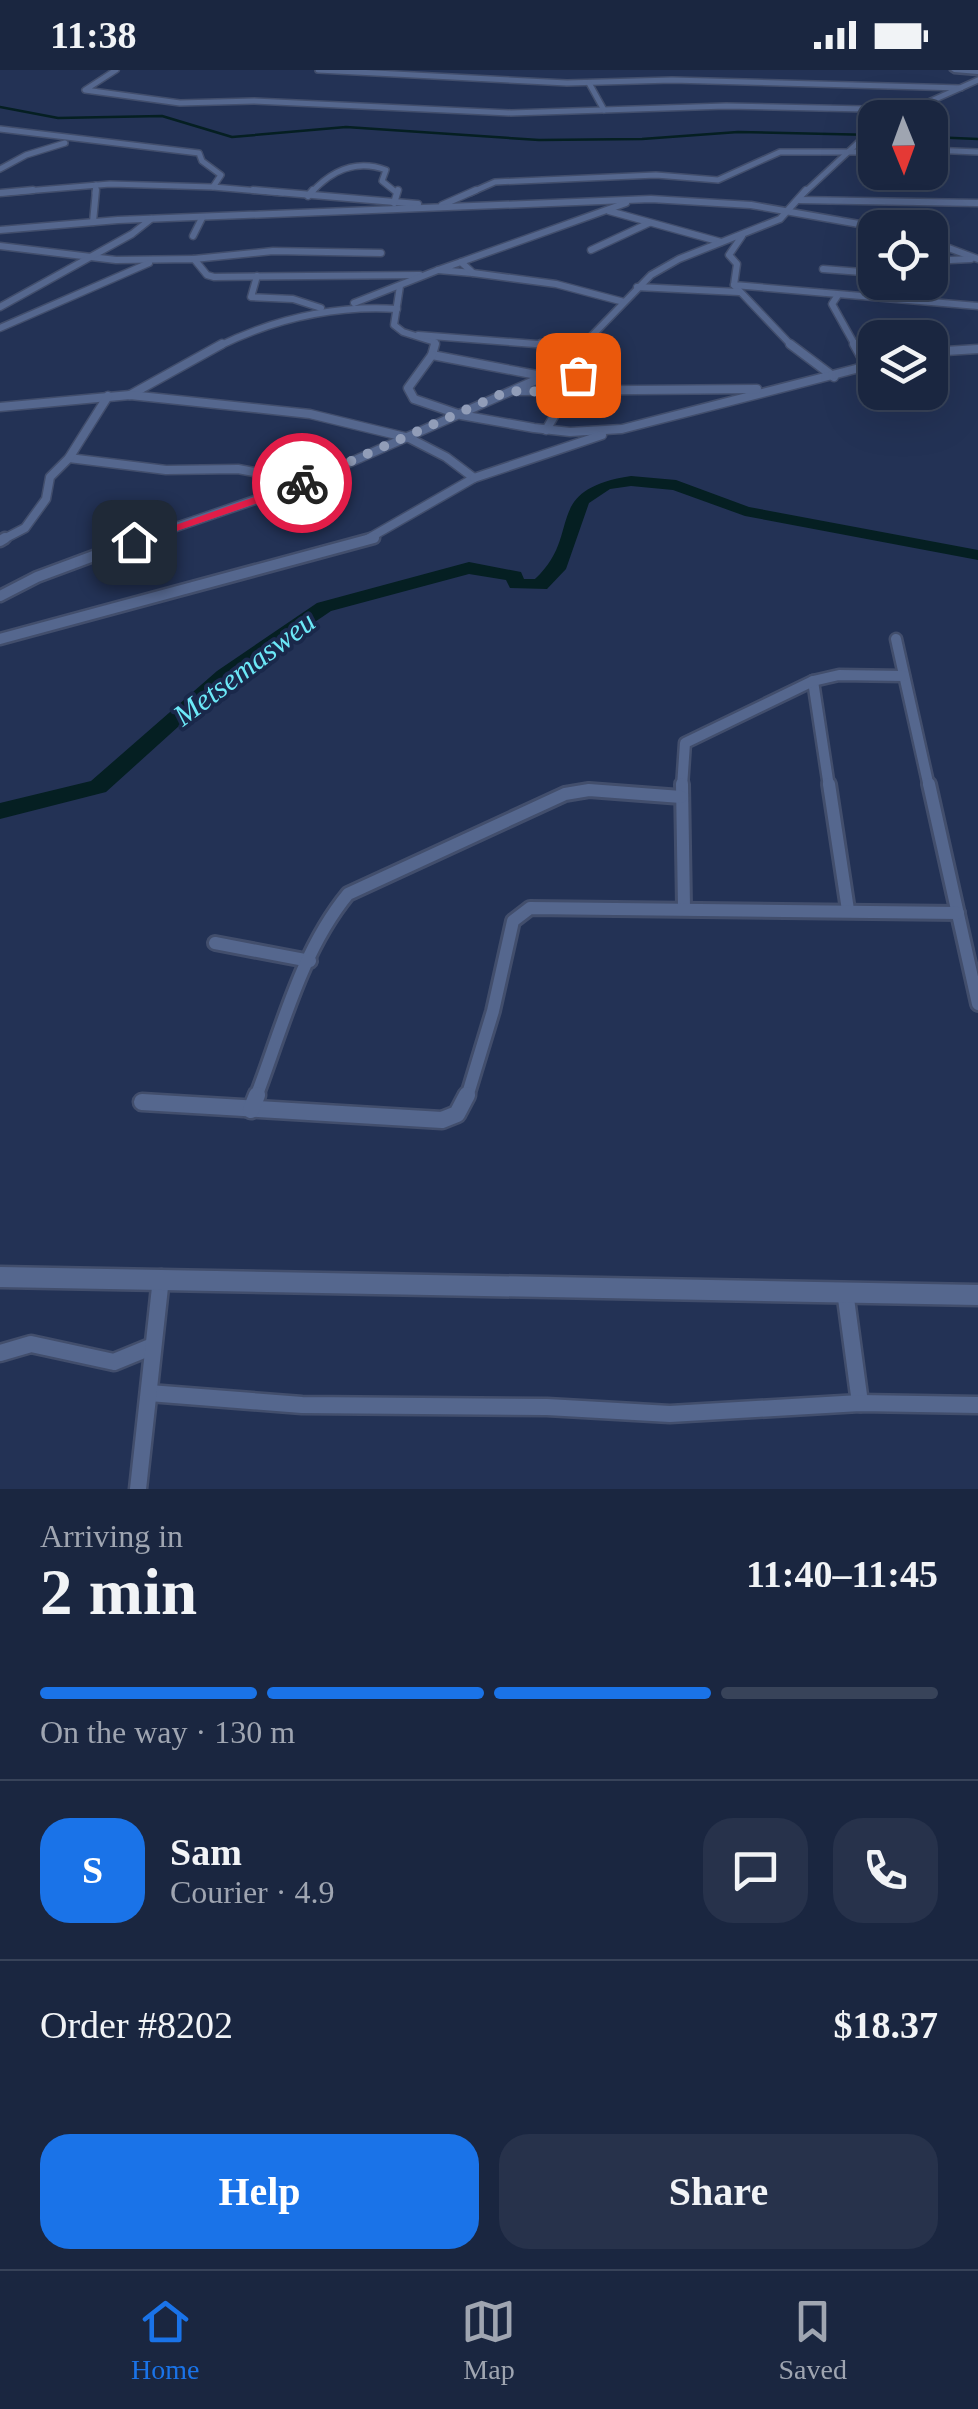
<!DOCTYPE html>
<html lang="en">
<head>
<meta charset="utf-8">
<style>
	:root { --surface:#1a2640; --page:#27324b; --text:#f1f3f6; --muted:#9fa5b1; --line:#384359; --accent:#1a73e8 }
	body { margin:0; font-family:Georgia,serif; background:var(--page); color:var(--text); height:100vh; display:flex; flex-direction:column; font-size:38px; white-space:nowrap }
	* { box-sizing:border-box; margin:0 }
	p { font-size:32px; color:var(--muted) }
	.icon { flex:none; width:55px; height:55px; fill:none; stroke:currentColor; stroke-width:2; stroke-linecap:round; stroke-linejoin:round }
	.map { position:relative; height:1419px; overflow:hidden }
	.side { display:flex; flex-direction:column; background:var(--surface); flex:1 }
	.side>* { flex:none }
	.needle { width:65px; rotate:179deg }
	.controls { position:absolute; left:858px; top:30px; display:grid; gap:20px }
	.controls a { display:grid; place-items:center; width:90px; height:90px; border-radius:20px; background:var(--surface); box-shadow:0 10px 40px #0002,0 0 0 2px var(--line); font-size:50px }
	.pin { position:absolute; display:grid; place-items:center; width:85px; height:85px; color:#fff; margin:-42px; border-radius:20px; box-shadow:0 5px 15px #0006 }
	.courier { position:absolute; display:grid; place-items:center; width:100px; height:100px; margin:-50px; border:8px solid #e11d48; border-radius:50%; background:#fff; color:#222; box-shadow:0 2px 12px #0007 }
	.headline em { font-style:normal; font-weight:600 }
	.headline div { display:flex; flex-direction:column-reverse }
	.headline { display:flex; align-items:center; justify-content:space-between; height:170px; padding:0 40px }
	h1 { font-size:65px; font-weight:600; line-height:75px }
	.bar { display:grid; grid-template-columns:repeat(4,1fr); gap:15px 10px; align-content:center; height:120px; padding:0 40px }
	.bar i { height:12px; border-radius:8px; background:var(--line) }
	.bar .current { background:var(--accent) }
	.bar p { grid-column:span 4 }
	.line { display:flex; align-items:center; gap:25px; padding:0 40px; border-top:2px solid var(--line) }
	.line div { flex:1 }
	.round { display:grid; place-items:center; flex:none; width:105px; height:105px; border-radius:30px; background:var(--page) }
	.button { display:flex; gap:20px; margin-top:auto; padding:20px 40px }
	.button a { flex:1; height:115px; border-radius:30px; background:var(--accent); color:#fff; font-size:40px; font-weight:600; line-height:115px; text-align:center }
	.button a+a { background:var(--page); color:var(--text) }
	.status { display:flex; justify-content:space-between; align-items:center; height:70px; padding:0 50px; background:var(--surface); direction:ltr }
	.status svg { height:28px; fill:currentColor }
	.tab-bar { display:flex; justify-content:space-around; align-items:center; height:140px; border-top:2px solid var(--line); background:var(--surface); font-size:28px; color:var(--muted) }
	.tab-bar a { display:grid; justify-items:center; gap:5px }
	.tab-bar .current { color:var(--accent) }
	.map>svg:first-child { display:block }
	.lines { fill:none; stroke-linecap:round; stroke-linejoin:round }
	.stream { stroke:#051f22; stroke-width:2.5 }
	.river { fill:#051f22; fill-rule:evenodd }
	.minor-far5-casing { stroke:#424e6c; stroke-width:8 }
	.minor-far4-casing { stroke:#424e6c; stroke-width:9 }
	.minor-far3-casing { stroke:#424e6c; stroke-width:11 }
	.minor-far2-casing { stroke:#424e6c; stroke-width:15 }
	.minor-far1-casing { stroke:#424e6c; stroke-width:18 }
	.minor-casing { stroke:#424e6c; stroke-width:21 }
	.tertiary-casing { stroke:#424e6c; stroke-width:5 }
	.minor-far5 { stroke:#55678e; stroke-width:5 }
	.minor-far4 { stroke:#55678e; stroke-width:6 }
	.minor-far3 { stroke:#55678e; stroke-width:8 }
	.minor-far2 { stroke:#55678e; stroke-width:10 }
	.minor-far1 { stroke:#55678e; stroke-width:12 }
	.minor { stroke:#55678e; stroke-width:16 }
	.tertiary { fill:#55678e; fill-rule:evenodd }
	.route { fill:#e11d48 }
	.done { stroke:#919db8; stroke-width:10; stroke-dasharray:0 18 }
	.labels { text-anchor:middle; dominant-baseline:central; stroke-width:8; stroke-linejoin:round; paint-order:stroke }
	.water-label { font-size:30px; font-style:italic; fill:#6ce9f8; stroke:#1a284a }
</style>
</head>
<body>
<div class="status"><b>11:38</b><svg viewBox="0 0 49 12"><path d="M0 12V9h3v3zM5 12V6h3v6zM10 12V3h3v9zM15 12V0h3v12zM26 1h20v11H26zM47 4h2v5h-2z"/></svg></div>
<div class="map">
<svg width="978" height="1419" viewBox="0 0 978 1419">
	<rect width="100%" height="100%" fill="#233255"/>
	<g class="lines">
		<g class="stream">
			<path d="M0 37 58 48 162 46 232 67 346 57 539 70 642 69 738 62 875 65"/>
			<path d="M930 67 978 69"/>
		</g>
		<path class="river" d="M631 406 676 410 749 437 978 480V490L745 446 673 420 631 416 610 419 589 433 566 499 547 519 510 518 506 510 469 504 331 541 231 609 106 722 0 749V733L91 711 217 601 317 533 469 492 521 502 524 509H535C584 464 540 420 631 406Z"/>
		<defs>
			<g id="minor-far5">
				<path d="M116 0 85 20 180 33 254 31 511 43 726 36 912 40"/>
				<path d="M318 0 567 13 672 10 961 18"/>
				<path d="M589 13 604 40"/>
				<path d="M893 48 978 10"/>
				<path d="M0 59 199 83 202 91 221 105 213 117 283 123"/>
				<path d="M930 80 978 82"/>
				<path d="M0 99 26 85 65 73"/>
				<path d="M2 123 110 114 213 117"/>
				<path d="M95 123 96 115"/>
				<path d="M311 123C332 100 356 89 386 100L382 111 397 123"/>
				<path d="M470 123 495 112 656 105 718 110 780 82H875"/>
				<path d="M804 123 875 57"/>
			</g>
			<g id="minor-far4">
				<path d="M253 120 418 134"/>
				<path d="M0 123 33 120"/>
				<path d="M308 126 313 120"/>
				<path d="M799 130 978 133"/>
				<path d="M394 133 398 120"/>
				<path d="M442 135 476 120"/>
				<path d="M609 141 721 172"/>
				<path d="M93 152 96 120"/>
				<path d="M0 160 118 150 651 129 751 135 882 158"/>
				<path d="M193 166 202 148"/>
				<path d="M742 166 729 185 737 194 734 215 978 236"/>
				<path d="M930 171 978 189"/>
				<path d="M0 176 116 190 194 189 207 205 214 207 420 205"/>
				<path d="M591 180 649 153"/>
				<path d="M194 189 273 181 381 183"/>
				<path d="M930 191 971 189"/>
				<path d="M461 192 438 200 473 203"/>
				<path d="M823 199 875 203"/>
				<path d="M257 206 251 227 293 229 321 238"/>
				<path d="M907 212 915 230"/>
				<path d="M734 215 793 277"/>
				<path d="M400 216 394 255 403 262 435 272 434 277"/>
				<path d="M637 217 739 222"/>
				<path d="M838 225 832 234 856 277"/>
				<path d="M624 232 556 214 473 203 461 192 626 133"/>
				<path d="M354 233 438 200"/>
				<path d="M0 237 132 164 151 149"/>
				<path d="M0 258 149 193"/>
				<path d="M418 265 575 277"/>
				<path d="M855 274 863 277"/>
				<path d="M217 277C274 249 333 235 397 239"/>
				<path d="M581 277 651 205 679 189 780 149 806 120"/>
			</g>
			<g id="minor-far3">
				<path d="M435 274 432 285 542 306"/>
				<path d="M541 274 581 277 582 298 546 360"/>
				<path d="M790 274 834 307"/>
				<path d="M854 274 867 297"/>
				<path d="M855 274 875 280"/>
				<path d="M930 282 978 279"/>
				<path d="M432 285 408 318 414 329 461 345 534 358 570 362 622 359 875 294"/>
				<path d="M516 321 757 319"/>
				<path d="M130 325 222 274"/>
				<path d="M0 337 130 325 310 344 409 368 446 387 474 408 364 471"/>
				<path d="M69 388 166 400 238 399 254 402 267 414 289 417"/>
				<path d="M474 408 602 365"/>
				<path d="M0 471 25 458 46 429 50 407 69 388 108 326"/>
				<path d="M135 471 299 415 543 307 584 274"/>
			</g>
			<g id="minor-far2">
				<path d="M0 471 5 468"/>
				<path d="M0 526 37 507 142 468"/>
				<path d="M0 569 374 468"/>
				<path d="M896 569 929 717"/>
				<path d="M813 611 829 717"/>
				<path d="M682 717 685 673 813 611 839 605 904 606"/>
			</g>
			<g id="minor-far1">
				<path d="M682 714 684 837"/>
				<path d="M829 714 848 840"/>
				<path d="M929 714 978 934"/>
				<path d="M215 873 310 891"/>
				<path d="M256 1027C282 959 301 881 348 824L565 724 589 720 681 727"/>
				<path d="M467 1027 493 941 513 851 530 838 958 843"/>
			</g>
			<g id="minor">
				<path d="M142 1032 442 1050 457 1044 467 1025"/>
				<path d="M251 1040 257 1025"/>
				<path d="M845 1221 860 1333"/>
				<path d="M0 1283 31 1274 114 1292 153 1276"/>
				<path d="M149 1323 302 1335 547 1337 670 1344 860 1333 978 1335"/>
				<path d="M138 1419 161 1208"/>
			</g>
			<g id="tertiary">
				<path d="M951 0H978V4L954 2Z"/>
				<path d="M0 1197 978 1215V1235L0 1217Z"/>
			</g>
		</defs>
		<use href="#minor-far5" class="minor-far5-casing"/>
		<use href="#minor-far4" class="minor-far4-casing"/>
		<use href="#minor-far3" class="minor-far3-casing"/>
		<use href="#minor-far2" class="minor-far2-casing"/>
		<use href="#minor-far1" class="minor-far1-casing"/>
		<use href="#minor" class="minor-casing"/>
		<use href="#tertiary" class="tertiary-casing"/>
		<use href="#minor-far5" class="minor-far5"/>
		<use href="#minor-far4" class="minor-far4"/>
		<use href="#minor-far3" class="minor-far3"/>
		<use href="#minor-far2" class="minor-far2"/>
		<use href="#minor-far1" class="minor-far1"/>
		<use href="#minor" class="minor"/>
		<use href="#tertiary" class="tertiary"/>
	</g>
	<path class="route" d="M302 410 307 416 139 474 128 472Z"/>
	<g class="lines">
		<path class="done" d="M302 413 508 321 566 322 578 305"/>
	</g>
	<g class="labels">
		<g class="water-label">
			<text transform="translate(244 598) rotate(-37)">Metsemasweu</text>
		</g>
	</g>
</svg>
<div class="controls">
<a><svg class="needle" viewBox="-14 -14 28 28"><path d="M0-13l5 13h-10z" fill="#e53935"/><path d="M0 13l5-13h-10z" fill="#9fa5b1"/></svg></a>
<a><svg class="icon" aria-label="locate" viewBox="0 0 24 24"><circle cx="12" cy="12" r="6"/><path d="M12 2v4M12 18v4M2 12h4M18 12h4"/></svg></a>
<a><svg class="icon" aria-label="layers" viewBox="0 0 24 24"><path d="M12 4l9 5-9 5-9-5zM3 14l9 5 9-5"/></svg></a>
</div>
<div class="pin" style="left:578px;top:305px;background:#ea580c"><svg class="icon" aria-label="bag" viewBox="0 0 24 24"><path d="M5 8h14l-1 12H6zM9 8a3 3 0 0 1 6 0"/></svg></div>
<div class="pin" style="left:134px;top:472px;background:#1f2937"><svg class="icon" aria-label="home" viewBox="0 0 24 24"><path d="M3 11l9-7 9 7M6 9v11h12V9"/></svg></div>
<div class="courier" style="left:302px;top:413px"><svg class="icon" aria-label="bike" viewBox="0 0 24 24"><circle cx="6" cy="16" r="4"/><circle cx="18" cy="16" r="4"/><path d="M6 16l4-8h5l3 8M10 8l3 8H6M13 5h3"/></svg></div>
</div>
<section class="side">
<div class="headline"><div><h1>2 min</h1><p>Arriving in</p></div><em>11:40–11:45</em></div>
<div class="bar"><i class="current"></i><i class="current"></i><i class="current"></i><i></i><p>On the way · 130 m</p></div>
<div class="line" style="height:180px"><b class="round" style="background:var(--accent);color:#fff">S</b><div><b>Sam</b><p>Courier · 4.9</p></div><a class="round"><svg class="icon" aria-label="chat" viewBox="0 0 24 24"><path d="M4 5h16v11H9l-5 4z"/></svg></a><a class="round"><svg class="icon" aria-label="phone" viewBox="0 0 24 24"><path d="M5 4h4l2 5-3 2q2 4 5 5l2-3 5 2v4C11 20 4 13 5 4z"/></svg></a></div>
<div class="line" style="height:130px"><div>Order #8202</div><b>$18.37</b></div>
<div class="button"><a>Help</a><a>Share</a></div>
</section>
<nav class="tab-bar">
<a class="current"><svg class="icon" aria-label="home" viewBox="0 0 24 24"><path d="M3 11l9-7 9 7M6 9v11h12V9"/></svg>Home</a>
<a><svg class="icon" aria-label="map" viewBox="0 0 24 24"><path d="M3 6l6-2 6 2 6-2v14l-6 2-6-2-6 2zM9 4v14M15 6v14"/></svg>Map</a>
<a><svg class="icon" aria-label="saved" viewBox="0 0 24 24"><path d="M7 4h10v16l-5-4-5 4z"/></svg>Saved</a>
</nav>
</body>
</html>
